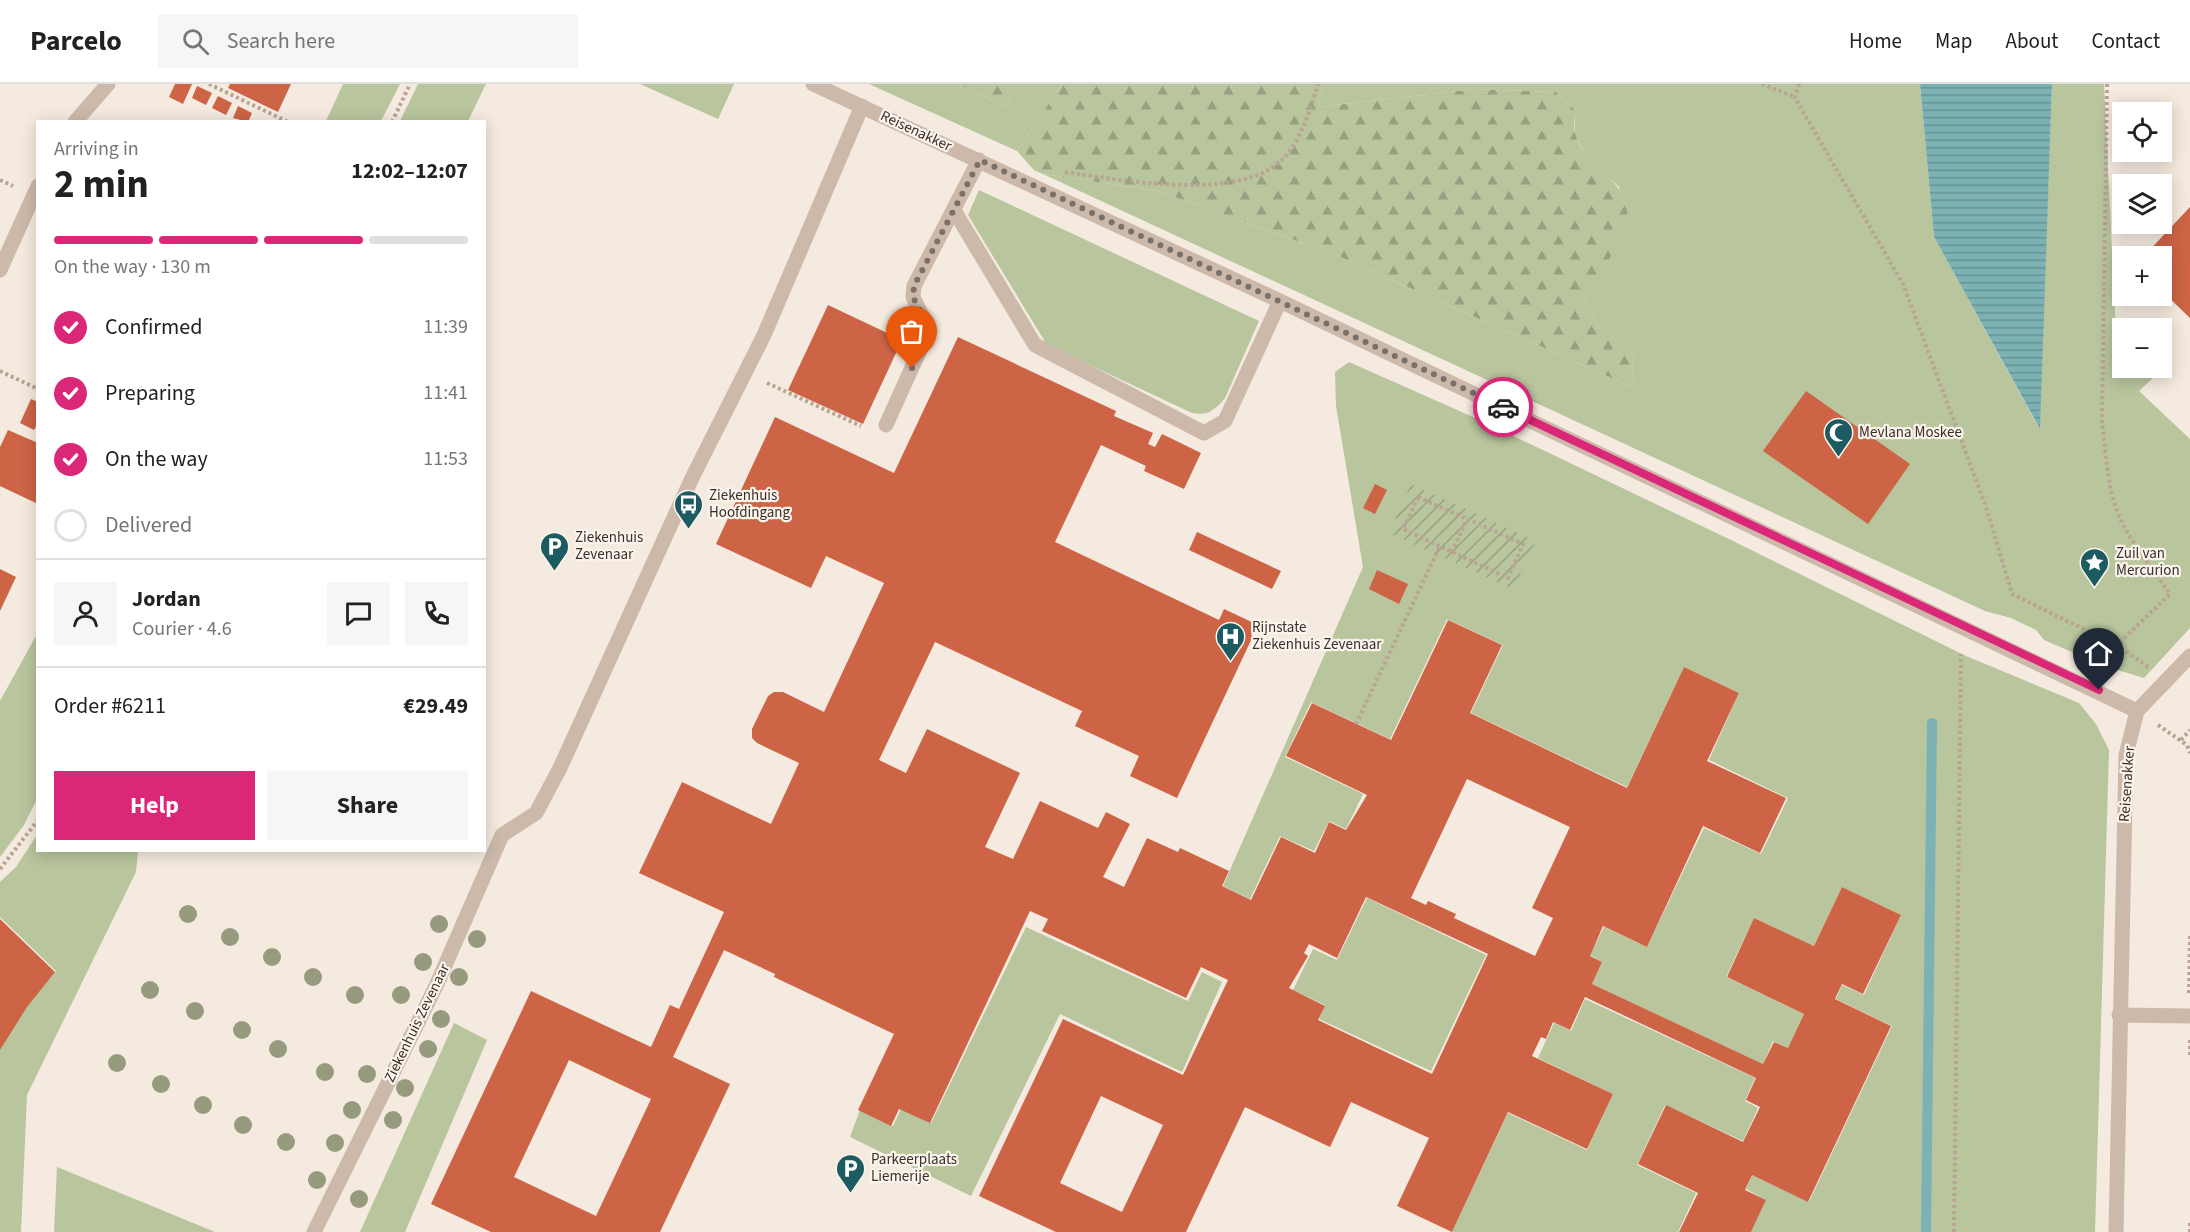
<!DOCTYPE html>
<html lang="en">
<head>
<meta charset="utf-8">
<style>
	:root { --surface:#fff; --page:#f6f6f6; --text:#222; --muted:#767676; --line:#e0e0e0; --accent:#db2777 }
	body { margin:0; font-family:"Source Sans 3",sans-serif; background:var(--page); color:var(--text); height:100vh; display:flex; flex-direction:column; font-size:22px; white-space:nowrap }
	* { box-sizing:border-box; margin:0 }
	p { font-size:20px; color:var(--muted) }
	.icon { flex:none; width:33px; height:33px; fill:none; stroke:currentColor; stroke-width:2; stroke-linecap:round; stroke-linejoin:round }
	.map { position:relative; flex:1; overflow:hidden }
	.panel { position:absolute; left:36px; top:36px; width:450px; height:732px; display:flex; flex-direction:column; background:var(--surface); border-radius:0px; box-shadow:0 3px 15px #0003 }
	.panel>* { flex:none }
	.fabs { position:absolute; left:2112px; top:18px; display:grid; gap:12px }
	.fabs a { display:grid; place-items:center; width:60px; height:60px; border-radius:0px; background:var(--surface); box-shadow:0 3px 15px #0003; font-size:30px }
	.pin { position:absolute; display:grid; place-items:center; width:51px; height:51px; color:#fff; margin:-62px -26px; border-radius:50% 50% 50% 0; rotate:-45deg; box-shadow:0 0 6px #0007 }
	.pin .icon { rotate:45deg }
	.courier { position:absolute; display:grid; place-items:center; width:60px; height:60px; margin:-30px; border:4px solid #db2777; border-radius:50%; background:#fff; color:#222; box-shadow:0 2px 8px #0007 }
	.headline em { font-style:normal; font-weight:700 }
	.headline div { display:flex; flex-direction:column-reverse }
	.headline { display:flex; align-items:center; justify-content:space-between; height:102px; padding:0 18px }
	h1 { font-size:39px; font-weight:700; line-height:45px }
	.bar { display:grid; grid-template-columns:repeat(4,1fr); gap:9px 6px; align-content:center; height:72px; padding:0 18px }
	.bar i { height:8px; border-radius:4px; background:var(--line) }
	.bar .selected { background:var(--accent) }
	.bar p { grid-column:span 4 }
	.line { display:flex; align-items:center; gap:15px; padding:0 18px; border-top:2px solid var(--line) }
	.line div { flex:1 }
	.round { display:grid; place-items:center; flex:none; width:63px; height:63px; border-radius:0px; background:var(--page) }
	ol { padding:0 18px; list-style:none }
	li { display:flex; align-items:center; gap:18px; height:66px }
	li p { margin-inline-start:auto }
	li .icon { padding:6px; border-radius:50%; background:var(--accent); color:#fff; stroke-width:4 }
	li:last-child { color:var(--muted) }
	li i { width:33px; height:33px; border:3px solid var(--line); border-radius:50% }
	.cta { display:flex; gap:12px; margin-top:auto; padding:12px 18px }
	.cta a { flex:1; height:69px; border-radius:0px; background:var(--accent); color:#fff; font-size:24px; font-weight:700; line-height:69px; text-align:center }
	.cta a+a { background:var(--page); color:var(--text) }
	header { display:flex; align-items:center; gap:36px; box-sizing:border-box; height:84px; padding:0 30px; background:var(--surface); border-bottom:2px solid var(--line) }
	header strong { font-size:28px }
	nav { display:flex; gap:33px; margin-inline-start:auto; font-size:21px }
	.search { width:420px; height:54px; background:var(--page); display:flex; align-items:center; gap:15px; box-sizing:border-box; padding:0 21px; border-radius:0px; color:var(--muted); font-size:22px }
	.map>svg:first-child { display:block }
	.green { fill:#b8c59d }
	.forest { fill:url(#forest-firs) }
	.garden { fill:url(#garden-furrows) }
	.water { fill:url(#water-rules) }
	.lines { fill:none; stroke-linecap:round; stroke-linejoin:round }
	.stream { stroke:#7cb2b3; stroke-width:10 }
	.building { fill:#cc6445; fill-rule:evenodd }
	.path { stroke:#b9a394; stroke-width:4; stroke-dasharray:3 3; stroke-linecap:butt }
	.lane { stroke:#cdb9aa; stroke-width:15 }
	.street { stroke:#cdb9aa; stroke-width:15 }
	.tree { fill:#969b7d }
	.done { stroke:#7b7069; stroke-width:6; stroke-dasharray:0 10.8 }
	.route { stroke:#db2777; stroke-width:8 }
	.labels { text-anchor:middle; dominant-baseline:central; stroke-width:4.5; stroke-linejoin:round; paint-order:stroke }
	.street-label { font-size:15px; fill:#3a2f2a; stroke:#fbf4ec }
	.poi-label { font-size:15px; fill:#3a2f2a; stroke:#fbf4ec; text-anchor:start }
</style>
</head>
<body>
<header>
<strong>Parcelo</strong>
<div class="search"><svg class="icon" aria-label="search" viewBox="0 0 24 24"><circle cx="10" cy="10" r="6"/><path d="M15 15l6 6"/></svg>Search here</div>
<nav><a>Home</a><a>Map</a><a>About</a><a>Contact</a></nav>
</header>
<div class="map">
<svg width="2190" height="1148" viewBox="0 0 2190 1148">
	<defs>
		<pattern id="forest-firs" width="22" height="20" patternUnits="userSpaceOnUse" patternTransform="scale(1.5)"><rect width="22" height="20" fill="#b8c59d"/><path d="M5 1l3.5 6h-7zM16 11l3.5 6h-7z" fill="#97a080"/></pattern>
		<pattern id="garden-furrows" width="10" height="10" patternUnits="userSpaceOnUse" patternTransform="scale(1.5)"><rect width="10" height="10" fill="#b8c59d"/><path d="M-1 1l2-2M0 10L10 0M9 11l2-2" fill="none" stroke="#97a080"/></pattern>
		<pattern id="water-rules" width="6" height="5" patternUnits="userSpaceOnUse" patternTransform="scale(1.5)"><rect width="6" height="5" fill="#7cb2b3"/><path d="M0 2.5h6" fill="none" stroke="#679192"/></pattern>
	</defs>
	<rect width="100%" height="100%" fill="#f4eadf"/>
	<g class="green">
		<path d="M343 0H400L381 37H326Z"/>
		<path d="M418 0H486L468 37H400Z"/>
		<path d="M640 0H734L718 35Z"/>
		<path d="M869 0H957L1006 22 1017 0H1062L1017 67Z"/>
		<path d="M1324 0H1920L1934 153 2039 344 2052 0H2104L2116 248 2122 254V284H2151L2157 290 2139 307 2190 355V544L2144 594 2102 581 2044 556 2036 546 2011 534 1985 527 1043 90 1158 107 1336 171 1634 304 1633 263 1599 245 1585 216 1625 142 1619 103 1589 75 1575 52V26L1556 8 1475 5 1318 23Z"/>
		<path d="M979 106 1259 237 1225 314C1215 326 1208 332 1192 329L1047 261 968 131Z"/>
		<path d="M1349 278 1482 337 1731 456 1966 572 2079 619 2096 640 2109 666 2095 1148H1751L1766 1116 1746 1105 1752 1091 1809 1118 1892 942 1836 915 1842 901 1864 911 1901 831 1842 803 1814 862 1754 834 1726 893 1804 930 1788 964 1773 957 1763 980 1592 900 1602 878 1590 871 1604 843 1647 863 1704 744 1761 770 1788 714 1709 676 1739 609 1684 583 1627 703 1471 629 1503 561 1447 535 1390 655 1311 618 1285 673 1363 710 1346 745 1329 737 1314 767 1280 752 1250 815 1223 802 1363 483 1336 322 1335 288Z"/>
		<path d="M37 550V715L24 741 0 773V617Z"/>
		<path d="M37 751 38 766 138 767 136 788 27 1011 21 1148H0V966L24 924 56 887 0 833V798L16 783Z"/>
		<path d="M1367 814 1486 871 1431 987 1319 935 1325 921 1293 906 1313 865 1337 876Z"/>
		<path d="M1026 843 1188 917 1202 888 1222 898 1182 988 1060 930 971 1112 850 1053 860 1026 893 1042 901 1025 931 1039Z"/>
		<path d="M1585 915 1755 994 1745 1017 1758 1024 1743 1057 1665 1021 1637 1081 1696 1109 1678 1148H1452L1508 1029 1587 1066 1613 1010 1538 974 1554 939 1571 947Z"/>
		<path d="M454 939 487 956 405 1148H360Z"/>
		<path d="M57 1083 215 1148H54Z"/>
	</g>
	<g class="forest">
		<path d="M957 0H1017L1006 22Z"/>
		<path d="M1062 0H1324L1318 23 1475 5 1556 8 1575 26C1575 34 1573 46 1576 53 1589 87 1638 101 1625 142 1617 166 1597 194 1585 216L1599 245 1633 262 1634 304 1336 171 1158 107 1043 90 1034 86 1017 67Z"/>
	</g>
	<path class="garden" d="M1411 400 1536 457 1513 505 1389 449Z"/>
	<path class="water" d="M1920 0H2052L2040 345 1934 153Z"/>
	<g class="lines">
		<path class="stream" d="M1926 1148 1932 639"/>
	</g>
	<g class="building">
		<path d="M175 0H192L183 20 169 13Z"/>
		<path d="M230 0H291L278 28 228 4Z"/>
		<path d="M197 2 212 9 206 21 192 14Z"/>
		<path d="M218 12 232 19 226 31 212 24Z"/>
		<path d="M238 22 252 29 248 38 233 34Z"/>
		<path d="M2190 123V234L2162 207V172H2144Z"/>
		<path d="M828 221 902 256 863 340 788 306Z"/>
		<path d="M958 253 1116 327 1114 332 1153 349 1148 360 1155 363 1162 350 1201 369 1184 405 1144 387 1146 382 1101 361 1055 458 1219 536 1224 525 1256 540 1251 551 1253 552 1177 714 1130 692 1139 672 1075 642 1082 627 935 558 879 676 906 689 927 645 1020 689 985 763 1013 775 1040 717 1098 744 1106 728 1130 740 1103 793 1124 803 1147 754 1178 768 1180 764 1229 787 1222 802 1251 816 1281 753 1315 769 1329 738 1346 746 1367 711 1286 672 1312 619 1391 656 1448 536 1502 561 1470 629 1627 704 1684 583 1739 609 1707 677 1786 714 1760 769 1703 742 1647 863 1603 842 1590 872 1602 878 1592 900 1763 980 1774 958 1788 964 1804 930 1727 893 1754 834 1814 862 1842 803 1901 831 1863 910 1842 900 1835 915 1891 942 1808 1118 1752 1091 1745 1106 1766 1116 1751 1148H1679L1698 1109 1638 1080 1666 1021 1743 1058 1760 1023 1746 1016 1756 994 1585 913 1570 946 1553 938 1546 955 1541 953 1532 972 1613 1010 1587 1065 1508 1028 1452 1148 1397 1122 1429 1054 1351 1018 1330 1063 1245 1023 1186 1148H1056L979 1112 1063 935 1183 991 1228 896 1201 883 1186 914 1042 847 1048 835 1030 827 930 1039 899 1025 891 1042 858 1026 894 950 774 893 775 890 724 866 673 973 730 1000 660 1148H491L431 1120 531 907 651 963 670 921 679 925 724 828 639 789 682 698 771 740 799 679 757 659 752 654V645L768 612 774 608H783L824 628 884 499 826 472 811 504 716 460 775 333 894 389ZM1467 695 1570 743 1532 824 1553 834 1535 872 1454 834 1456 830 1428 817 1426 821 1411 814ZM1366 813 1488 870 1432 990 1318 936 1325 922 1289 904 1308 872 1304 869 1309 860 1337 874ZM569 976 651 1015 596 1132 514 1093ZM1101 1012 1163 1041 1122 1128 1060 1099Z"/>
		<path d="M1806 307 1910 380 1868 440 1763 367Z"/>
		<path d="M31 315 38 318V339L34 346 20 339Z"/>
		<path d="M8 346 38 359V420L0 402V363Z"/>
		<path d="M1375 400 1387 406 1375 430 1363 424Z"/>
		<path d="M1197 448 1281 487 1272 505 1189 466Z"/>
		<path d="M0 485 16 493 0 527Z"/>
		<path d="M1377 486 1408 500 1399 520 1369 505Z"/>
		<path d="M0 835 55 888 27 923 0 966Z"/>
	</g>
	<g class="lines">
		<g class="path">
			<path d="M209 0 288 38"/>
			<path d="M1762 0 1795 13"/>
			<path d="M1799 0 1795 14 1903 200 1986 423 2012 510 2117 561"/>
			<path d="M2107 0 2102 338C2105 363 2107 390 2113 415 2122 449 2150 481 2170 510L2117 561 2148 583"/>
			<path d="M392 38 410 0"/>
			<path d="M1065 88C1119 96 1226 115 1273 83 1299 66 1309 28 1318 0"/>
			<path d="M0 96 13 102"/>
			<path d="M0 287 38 305"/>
			<path d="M767 299 861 342"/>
			<path d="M1418 413 1523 460 1508 494 1403 445Z"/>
			<path d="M1452 468 1467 435"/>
			<path d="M1356 640 1440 462"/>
			<path d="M2158 641 2187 661 2190 669"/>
			<path d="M2181 656 2190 646"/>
			<path d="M0 785 38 736"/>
			<path d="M2189 909 2190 852"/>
			<path d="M2190 956V973"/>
			<path d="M1954 1148 1961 570"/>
			<path d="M2190 1148V1139"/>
		</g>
		<path class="lane" d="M314 1148 436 902 502 751 536 729 560 684 692 394 764 251 862 22"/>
		<g class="street">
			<path d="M813 0 1280 217 2137 627"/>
			<path d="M75 38 108 0"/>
			<path d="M955 128 1035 261 1204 349 1225 337 1280 217"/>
			<path d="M0 186 38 102"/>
			<path d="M886 341 929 246 913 213 914 202 979 76"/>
			<path d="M2119 931 2190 932"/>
			<path d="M2116 1148 2126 671 2137 627 2190 572"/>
		</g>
	</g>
	<g class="tree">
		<circle cx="188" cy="830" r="9"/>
		<circle cx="439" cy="840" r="9"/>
		<circle cx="230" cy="853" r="9"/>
		<circle cx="477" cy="855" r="9"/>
		<circle cx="272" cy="873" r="9"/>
		<circle cx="423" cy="878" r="9"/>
		<circle cx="313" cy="893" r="9"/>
		<circle cx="459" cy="893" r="9"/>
		<circle cx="150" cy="906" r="9"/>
		<circle cx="355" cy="911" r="9"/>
		<circle cx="401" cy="911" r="9"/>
		<circle cx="195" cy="927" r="9"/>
		<circle cx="441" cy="935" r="9"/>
		<circle cx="242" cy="946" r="9"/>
		<circle cx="278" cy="965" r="9"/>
		<circle cx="428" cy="965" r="9"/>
		<circle cx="117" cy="979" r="9"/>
		<circle cx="325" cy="988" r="9"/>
		<circle cx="367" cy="990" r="9"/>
		<circle cx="161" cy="1000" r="9"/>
		<circle cx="405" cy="1004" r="9"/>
		<circle cx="203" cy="1021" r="9"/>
		<circle cx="352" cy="1026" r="9"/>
		<circle cx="393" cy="1036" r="9"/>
		<circle cx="243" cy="1041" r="9"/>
		<circle cx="286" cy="1058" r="9"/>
		<circle cx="335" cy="1059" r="9"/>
		<circle cx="317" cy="1096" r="9"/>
		<circle cx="359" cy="1115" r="9"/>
	</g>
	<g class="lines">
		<path class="done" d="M912 284 930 246 913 213 914 202 980 76 1503 323"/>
		<path class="route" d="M1503 323 2099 606"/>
	</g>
	<defs>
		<symbol id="mosque-pin" viewBox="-11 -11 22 30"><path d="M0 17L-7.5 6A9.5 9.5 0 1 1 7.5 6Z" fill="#1c5b5f" stroke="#fbf4ec"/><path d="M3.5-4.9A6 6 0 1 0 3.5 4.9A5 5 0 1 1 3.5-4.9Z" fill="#fff"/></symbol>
		<symbol id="bus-pin" viewBox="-11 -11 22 30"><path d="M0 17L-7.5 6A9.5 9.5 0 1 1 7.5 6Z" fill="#1c5b5f" stroke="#fbf4ec"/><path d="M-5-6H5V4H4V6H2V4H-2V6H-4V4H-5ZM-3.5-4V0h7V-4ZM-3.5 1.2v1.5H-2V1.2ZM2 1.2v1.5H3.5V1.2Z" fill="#fff"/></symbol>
		<symbol id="parking-pin" viewBox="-11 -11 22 30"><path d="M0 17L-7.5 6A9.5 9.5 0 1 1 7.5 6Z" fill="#1c5b5f" stroke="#fbf4ec"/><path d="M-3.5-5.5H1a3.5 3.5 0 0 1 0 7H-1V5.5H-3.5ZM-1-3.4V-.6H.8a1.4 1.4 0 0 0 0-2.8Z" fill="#fff"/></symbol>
		<symbol id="sight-pin" viewBox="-11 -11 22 30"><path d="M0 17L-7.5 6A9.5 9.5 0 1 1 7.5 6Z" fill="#1c5b5f" stroke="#fbf4ec"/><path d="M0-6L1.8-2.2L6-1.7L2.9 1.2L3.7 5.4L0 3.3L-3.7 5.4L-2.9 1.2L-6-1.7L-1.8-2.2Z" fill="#fff"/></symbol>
		<symbol id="hospital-pin" viewBox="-11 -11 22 30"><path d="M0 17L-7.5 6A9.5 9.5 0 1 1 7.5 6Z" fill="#1c5b5f" stroke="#fbf4ec"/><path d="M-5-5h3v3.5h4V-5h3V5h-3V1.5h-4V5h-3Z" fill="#fff"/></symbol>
	</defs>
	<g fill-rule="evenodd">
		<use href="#mosque-pin" x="1822" y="332" width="33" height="45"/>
		<use href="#bus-pin" x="672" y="404" width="33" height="45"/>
		<use href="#parking-pin" x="538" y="446" width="33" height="45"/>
		<use href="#sight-pin" x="2078" y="462" width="33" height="45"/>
		<use href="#hospital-pin" x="1214" y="536" width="33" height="45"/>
		<use href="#parking-pin" x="834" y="1068" width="33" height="45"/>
	</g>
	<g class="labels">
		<g class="street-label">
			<text transform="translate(916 47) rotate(25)">Reisenakker</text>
			<text transform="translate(2127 700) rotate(-86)">Reisenakker</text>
			<text transform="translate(417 939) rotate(-64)">Ziekenhuis Zevenaar</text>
		</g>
		<g class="poi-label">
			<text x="1859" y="348">Mevlana Moskee</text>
			<text x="709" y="411">Ziekenhuis<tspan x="709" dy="17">Hoofdingang</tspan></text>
			<text x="575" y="453">Ziekenhuis<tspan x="575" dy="17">Zevenaar</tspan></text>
			<text x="2116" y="469">Zuil van<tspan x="2116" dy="17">Mercurion</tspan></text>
			<text x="1252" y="543">Rijnstate<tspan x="1252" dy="17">Ziekenhuis Zevenaar</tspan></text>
			<text x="871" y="1075">Parkeerplaats<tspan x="871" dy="17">Liemerije</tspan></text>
		</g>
	</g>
</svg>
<div class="fabs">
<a><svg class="icon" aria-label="locate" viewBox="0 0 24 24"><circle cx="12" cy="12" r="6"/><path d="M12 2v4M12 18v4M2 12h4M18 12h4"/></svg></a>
<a><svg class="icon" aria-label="layers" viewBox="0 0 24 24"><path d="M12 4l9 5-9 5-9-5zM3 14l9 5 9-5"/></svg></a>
<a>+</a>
<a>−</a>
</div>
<div class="pin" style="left:912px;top:284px;background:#ea580c"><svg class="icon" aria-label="bag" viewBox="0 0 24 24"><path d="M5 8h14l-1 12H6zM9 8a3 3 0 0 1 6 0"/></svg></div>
<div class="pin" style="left:2099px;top:606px;background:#1f2937"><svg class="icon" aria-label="home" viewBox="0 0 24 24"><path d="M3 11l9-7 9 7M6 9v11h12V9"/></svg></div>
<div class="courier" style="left:1503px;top:323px"><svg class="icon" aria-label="car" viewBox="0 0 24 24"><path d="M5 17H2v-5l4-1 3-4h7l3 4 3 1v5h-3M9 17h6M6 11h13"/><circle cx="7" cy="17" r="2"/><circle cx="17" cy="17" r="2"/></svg></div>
<section class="panel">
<div class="headline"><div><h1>2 min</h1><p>Arriving in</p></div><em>12:02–12:07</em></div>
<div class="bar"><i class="selected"></i><i class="selected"></i><i class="selected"></i><i></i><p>On the way · 130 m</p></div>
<ol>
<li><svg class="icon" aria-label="check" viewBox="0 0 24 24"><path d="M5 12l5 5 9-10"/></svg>Confirmed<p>11:39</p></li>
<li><svg class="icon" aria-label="check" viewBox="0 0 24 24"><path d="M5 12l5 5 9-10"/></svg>Preparing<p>11:41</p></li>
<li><svg class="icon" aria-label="check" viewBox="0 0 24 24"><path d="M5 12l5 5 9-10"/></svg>On the way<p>11:53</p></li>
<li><i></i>Delivered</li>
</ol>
<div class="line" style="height:108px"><a class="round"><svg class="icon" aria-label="person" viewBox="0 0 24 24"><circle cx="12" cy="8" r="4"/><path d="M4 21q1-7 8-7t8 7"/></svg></a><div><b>Jordan</b><p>Courier · 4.6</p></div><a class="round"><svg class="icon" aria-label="chat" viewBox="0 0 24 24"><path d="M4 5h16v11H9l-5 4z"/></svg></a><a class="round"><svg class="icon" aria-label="phone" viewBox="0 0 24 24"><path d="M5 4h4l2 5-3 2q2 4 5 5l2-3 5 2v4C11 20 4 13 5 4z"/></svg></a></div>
<div class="line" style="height:78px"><div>Order #6211</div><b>€29.49</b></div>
<div class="cta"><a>Help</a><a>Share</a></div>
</section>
</div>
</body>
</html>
